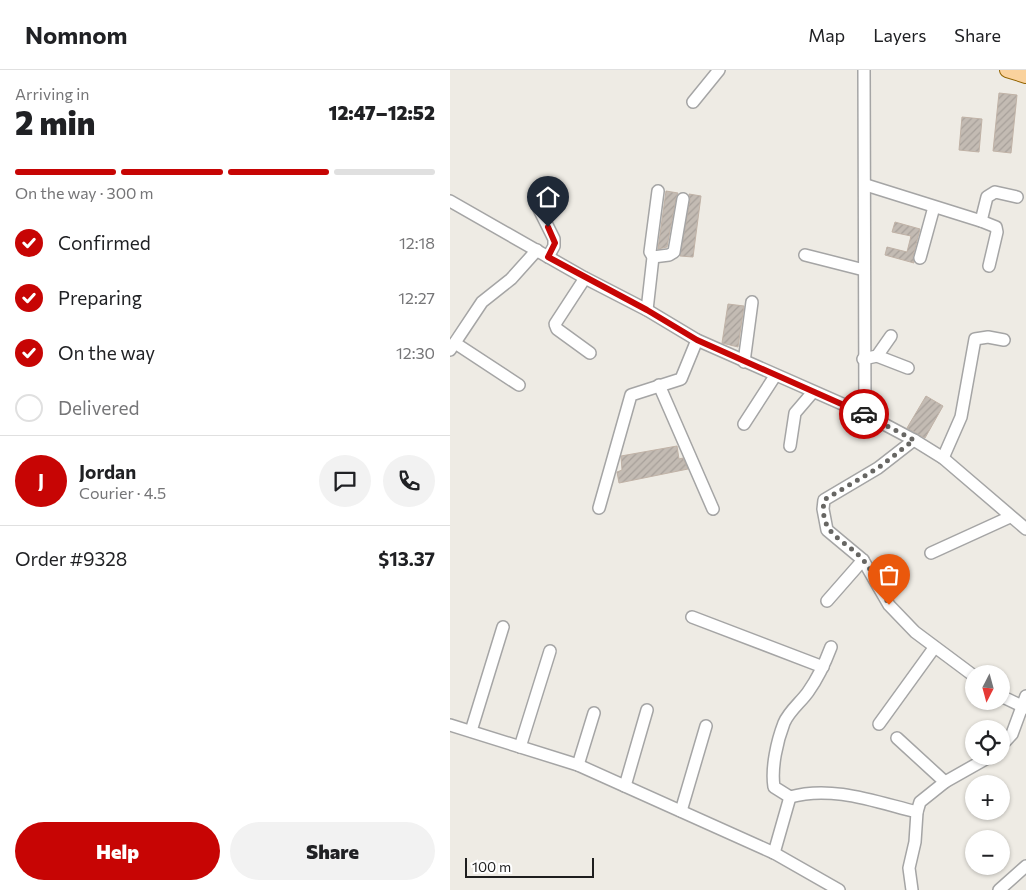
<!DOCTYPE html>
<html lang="en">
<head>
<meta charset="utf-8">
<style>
	:root { --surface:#fff; --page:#f2f2f2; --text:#202124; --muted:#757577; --line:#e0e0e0; --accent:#c70504 }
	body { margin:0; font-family:Commissioner,sans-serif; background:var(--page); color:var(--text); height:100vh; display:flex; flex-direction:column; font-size:19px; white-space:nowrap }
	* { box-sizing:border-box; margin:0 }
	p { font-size:16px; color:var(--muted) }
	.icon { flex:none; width:28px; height:28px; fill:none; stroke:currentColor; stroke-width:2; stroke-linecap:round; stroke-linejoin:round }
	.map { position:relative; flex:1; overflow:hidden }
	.sheet { display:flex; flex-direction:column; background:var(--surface); width:450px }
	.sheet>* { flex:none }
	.needle { width:32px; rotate:186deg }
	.controls { position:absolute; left:515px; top:595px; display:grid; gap:10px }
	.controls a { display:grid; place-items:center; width:45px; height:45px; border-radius:50%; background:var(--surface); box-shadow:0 1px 4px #0004; font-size:25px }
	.scale { position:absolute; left:15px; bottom:12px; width:129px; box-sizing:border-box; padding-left:5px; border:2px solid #1e1e1e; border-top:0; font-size:14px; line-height:18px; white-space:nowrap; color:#1e1e1e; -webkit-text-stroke:4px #fff; paint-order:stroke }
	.pin { position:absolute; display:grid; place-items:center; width:42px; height:42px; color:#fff; margin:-51px -21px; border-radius:50% 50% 50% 0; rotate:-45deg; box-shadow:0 0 5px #0007 }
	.pin .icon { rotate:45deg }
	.courier { position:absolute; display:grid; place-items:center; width:50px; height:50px; margin:-25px; border:4px solid #c70504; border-radius:50%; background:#fff; color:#222; box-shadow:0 1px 6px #0007 }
	.summary em { font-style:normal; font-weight:800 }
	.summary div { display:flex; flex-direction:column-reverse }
	.summary { display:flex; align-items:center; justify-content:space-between; height:85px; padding:0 15px }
	h1 { font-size:32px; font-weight:800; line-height:38px }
	.bar { display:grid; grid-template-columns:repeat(4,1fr); gap:8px 5px; align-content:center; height:60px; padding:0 15px }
	.bar i { height:6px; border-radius:4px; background:var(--line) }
	.bar .selected { background:var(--accent) }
	.bar p { grid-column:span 4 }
	.line { display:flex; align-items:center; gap:12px; padding:0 15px; border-top:1px solid var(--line) }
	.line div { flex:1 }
	.round { display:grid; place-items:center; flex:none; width:52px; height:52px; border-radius:26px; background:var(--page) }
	ol { padding:0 15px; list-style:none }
	li { display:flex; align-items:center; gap:15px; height:55px }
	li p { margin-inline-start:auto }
	li .icon { padding:5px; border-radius:50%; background:var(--accent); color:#fff; stroke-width:4 }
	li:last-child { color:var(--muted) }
	li i { width:28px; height:28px; border:2px solid var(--line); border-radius:50% }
	.primary-button { display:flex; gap:10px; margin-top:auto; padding:10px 15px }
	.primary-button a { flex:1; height:58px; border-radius:30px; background:var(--accent); color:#fff; font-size:20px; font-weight:800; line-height:58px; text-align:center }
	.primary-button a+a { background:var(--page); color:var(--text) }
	header { display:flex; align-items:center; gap:30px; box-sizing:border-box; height:70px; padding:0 25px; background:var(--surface); border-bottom:1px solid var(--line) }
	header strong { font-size:24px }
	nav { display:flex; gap:28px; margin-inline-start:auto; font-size:18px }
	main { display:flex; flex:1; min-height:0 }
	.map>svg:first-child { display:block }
	.building { fill:url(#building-hatch); stroke:#c0b2a6 }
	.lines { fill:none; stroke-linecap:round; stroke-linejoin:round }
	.minor-casing { stroke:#a5a5a5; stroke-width:14 }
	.major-casing { stroke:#946503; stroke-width:16 }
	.minor { stroke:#fff; stroke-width:11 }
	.major { stroke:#fad29d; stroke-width:14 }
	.done { stroke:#676663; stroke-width:5; stroke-dasharray:0 9 }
	.route { stroke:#c70504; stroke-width:6 }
</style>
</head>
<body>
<header>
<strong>Nomnom</strong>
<nav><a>Map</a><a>Layers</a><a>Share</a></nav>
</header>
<main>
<section class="sheet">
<div class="summary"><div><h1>2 min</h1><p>Arriving in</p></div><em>12:47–12:52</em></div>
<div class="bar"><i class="selected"></i><i class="selected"></i><i class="selected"></i><i></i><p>On the way · 300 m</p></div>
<ol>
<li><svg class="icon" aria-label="check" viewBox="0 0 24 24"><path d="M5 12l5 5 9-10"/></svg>Confirmed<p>12:18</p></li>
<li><svg class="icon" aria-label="check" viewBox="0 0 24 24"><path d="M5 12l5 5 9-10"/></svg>Preparing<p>12:27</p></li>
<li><svg class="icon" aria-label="check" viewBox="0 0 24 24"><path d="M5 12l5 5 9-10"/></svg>On the way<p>12:30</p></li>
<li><i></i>Delivered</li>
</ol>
<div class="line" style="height:90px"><b class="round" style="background:var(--accent);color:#fff">J</b><div><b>Jordan</b><p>Courier · 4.5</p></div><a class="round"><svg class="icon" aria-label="chat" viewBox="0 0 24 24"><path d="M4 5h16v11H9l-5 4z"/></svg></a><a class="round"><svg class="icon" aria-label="phone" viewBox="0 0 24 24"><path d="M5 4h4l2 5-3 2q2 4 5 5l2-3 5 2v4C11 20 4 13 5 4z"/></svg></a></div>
<div class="line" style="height:65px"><div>Order #9328</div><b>$13.37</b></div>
<div class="primary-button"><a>Help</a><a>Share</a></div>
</section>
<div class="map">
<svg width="576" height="820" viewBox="0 0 576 820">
	<defs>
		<pattern id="building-hatch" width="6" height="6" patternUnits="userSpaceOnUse" patternTransform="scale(1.25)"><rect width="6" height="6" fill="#c3bbb3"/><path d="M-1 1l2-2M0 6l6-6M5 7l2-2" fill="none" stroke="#a7a09a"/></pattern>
	</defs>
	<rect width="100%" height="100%" fill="#eeebe4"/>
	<g class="building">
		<path d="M549 23 567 25 561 83 543 81Z"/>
		<path d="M512 47 532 49 529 82 509 80Z"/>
		<path d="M216 121 228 123 226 128 217 177 208 179Z"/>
		<path d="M239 124 251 126 243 187 230 186 240 130Z"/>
		<path d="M445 152 470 159 463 186 464 193 435 185 437 177 457 182 461 166 442 162Z"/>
		<path d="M278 234 294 236 288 277 272 273Z"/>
		<path d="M476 326 493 336 475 368 457 358Z"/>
		<path d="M227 376 229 389 233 388 238 399 169 413 167 402 172 400 171 386Z"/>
	</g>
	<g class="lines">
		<defs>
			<g id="minor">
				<path d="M243 32 269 0"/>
				<path d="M416 115 531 151 546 157 547 162 539 196"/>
				<path d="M0 131 135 208 197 240 247 270 415 344 414 0"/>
				<path d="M86 133 104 169V176L98 187"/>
				<path d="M531 151 537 127 545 122 567 127"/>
				<path d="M355 185 414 200"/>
				<path d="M203 187 219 185 224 182 233 129"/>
				<path d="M470 188 484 137"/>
				<path d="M135 208 105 254 107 259 140 283"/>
				<path d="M197 240 203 187 200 182 208 121"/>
				<path d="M5 273 69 315"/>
				<path d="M0 280 32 232 61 209 87 180"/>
				<path d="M427 286 458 298"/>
				<path d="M413 289 427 286 441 266"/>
				<path d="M294 292 302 232"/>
				<path d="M209 315 263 439"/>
				<path d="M415 344 464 370 493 388 576 459"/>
				<path d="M294 354 325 306"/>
				<path d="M340 376 345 343 363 322"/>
				<path d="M493 388 511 347 525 269 538 267 554 270"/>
				<path d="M149 438 181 325 231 309 247 270"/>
				<path d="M481 483 560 447"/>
				<path d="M413 490 377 460 373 439 374 430 428 398 464 370"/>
				<path d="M377 531 413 490 439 535 465 562 524 606"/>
				<path d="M242 547 373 597"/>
				<path d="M381 577C375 593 368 608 358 622 351 632 339 641 334 653 327 671 321 698 324 717L340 727C382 715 426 732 467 742"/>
				<path d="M551 626 576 638"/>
				<path d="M429 654 484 578"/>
				<path d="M0 655 128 695 324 783 389 820"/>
				<path d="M21 661 53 557"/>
				<path d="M447 668 495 712"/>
				<path d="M551 676 562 664 576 626"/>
				<path d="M70 677 100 581"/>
				<path d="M128 695 144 643"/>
				<path d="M175 716 197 640"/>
				<path d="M231 741 256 656"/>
				<path d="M324 783 340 727"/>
				<path d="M462 820 459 798 465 772 467 742 470 732 495 712 541 686"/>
				<path d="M549 820 576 796"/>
			</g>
			<path id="major" d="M557 0 576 6"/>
		</defs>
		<use href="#minor" class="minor-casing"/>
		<use href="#major" class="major-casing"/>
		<use href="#minor" class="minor"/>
		<use href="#major" class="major"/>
	</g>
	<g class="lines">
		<path class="done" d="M414 344 464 370 428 398 374 430C369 467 395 468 414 491 424 504 432 520 439 535"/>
		<path class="route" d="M98 157 105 173 98 187 197 240 247 270 414 344"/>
	</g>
</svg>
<div class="controls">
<a><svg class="needle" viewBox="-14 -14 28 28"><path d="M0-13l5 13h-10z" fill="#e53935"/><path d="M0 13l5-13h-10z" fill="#757577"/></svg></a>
<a><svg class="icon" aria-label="locate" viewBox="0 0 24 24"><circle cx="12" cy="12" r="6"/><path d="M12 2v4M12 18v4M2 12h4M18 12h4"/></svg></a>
<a>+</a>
<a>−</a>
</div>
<div class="scale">100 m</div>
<div class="pin" style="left:439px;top:535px;background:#ea580c"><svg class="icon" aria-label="bag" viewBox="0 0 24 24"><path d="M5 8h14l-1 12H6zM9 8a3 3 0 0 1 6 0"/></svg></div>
<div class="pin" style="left:98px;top:157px;background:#1f2937"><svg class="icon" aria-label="home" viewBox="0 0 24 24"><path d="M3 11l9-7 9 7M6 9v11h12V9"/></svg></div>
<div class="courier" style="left:414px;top:344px"><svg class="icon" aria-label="car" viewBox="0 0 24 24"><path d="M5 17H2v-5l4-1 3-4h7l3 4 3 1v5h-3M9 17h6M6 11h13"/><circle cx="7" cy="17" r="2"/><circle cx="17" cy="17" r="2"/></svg></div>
</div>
</main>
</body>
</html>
